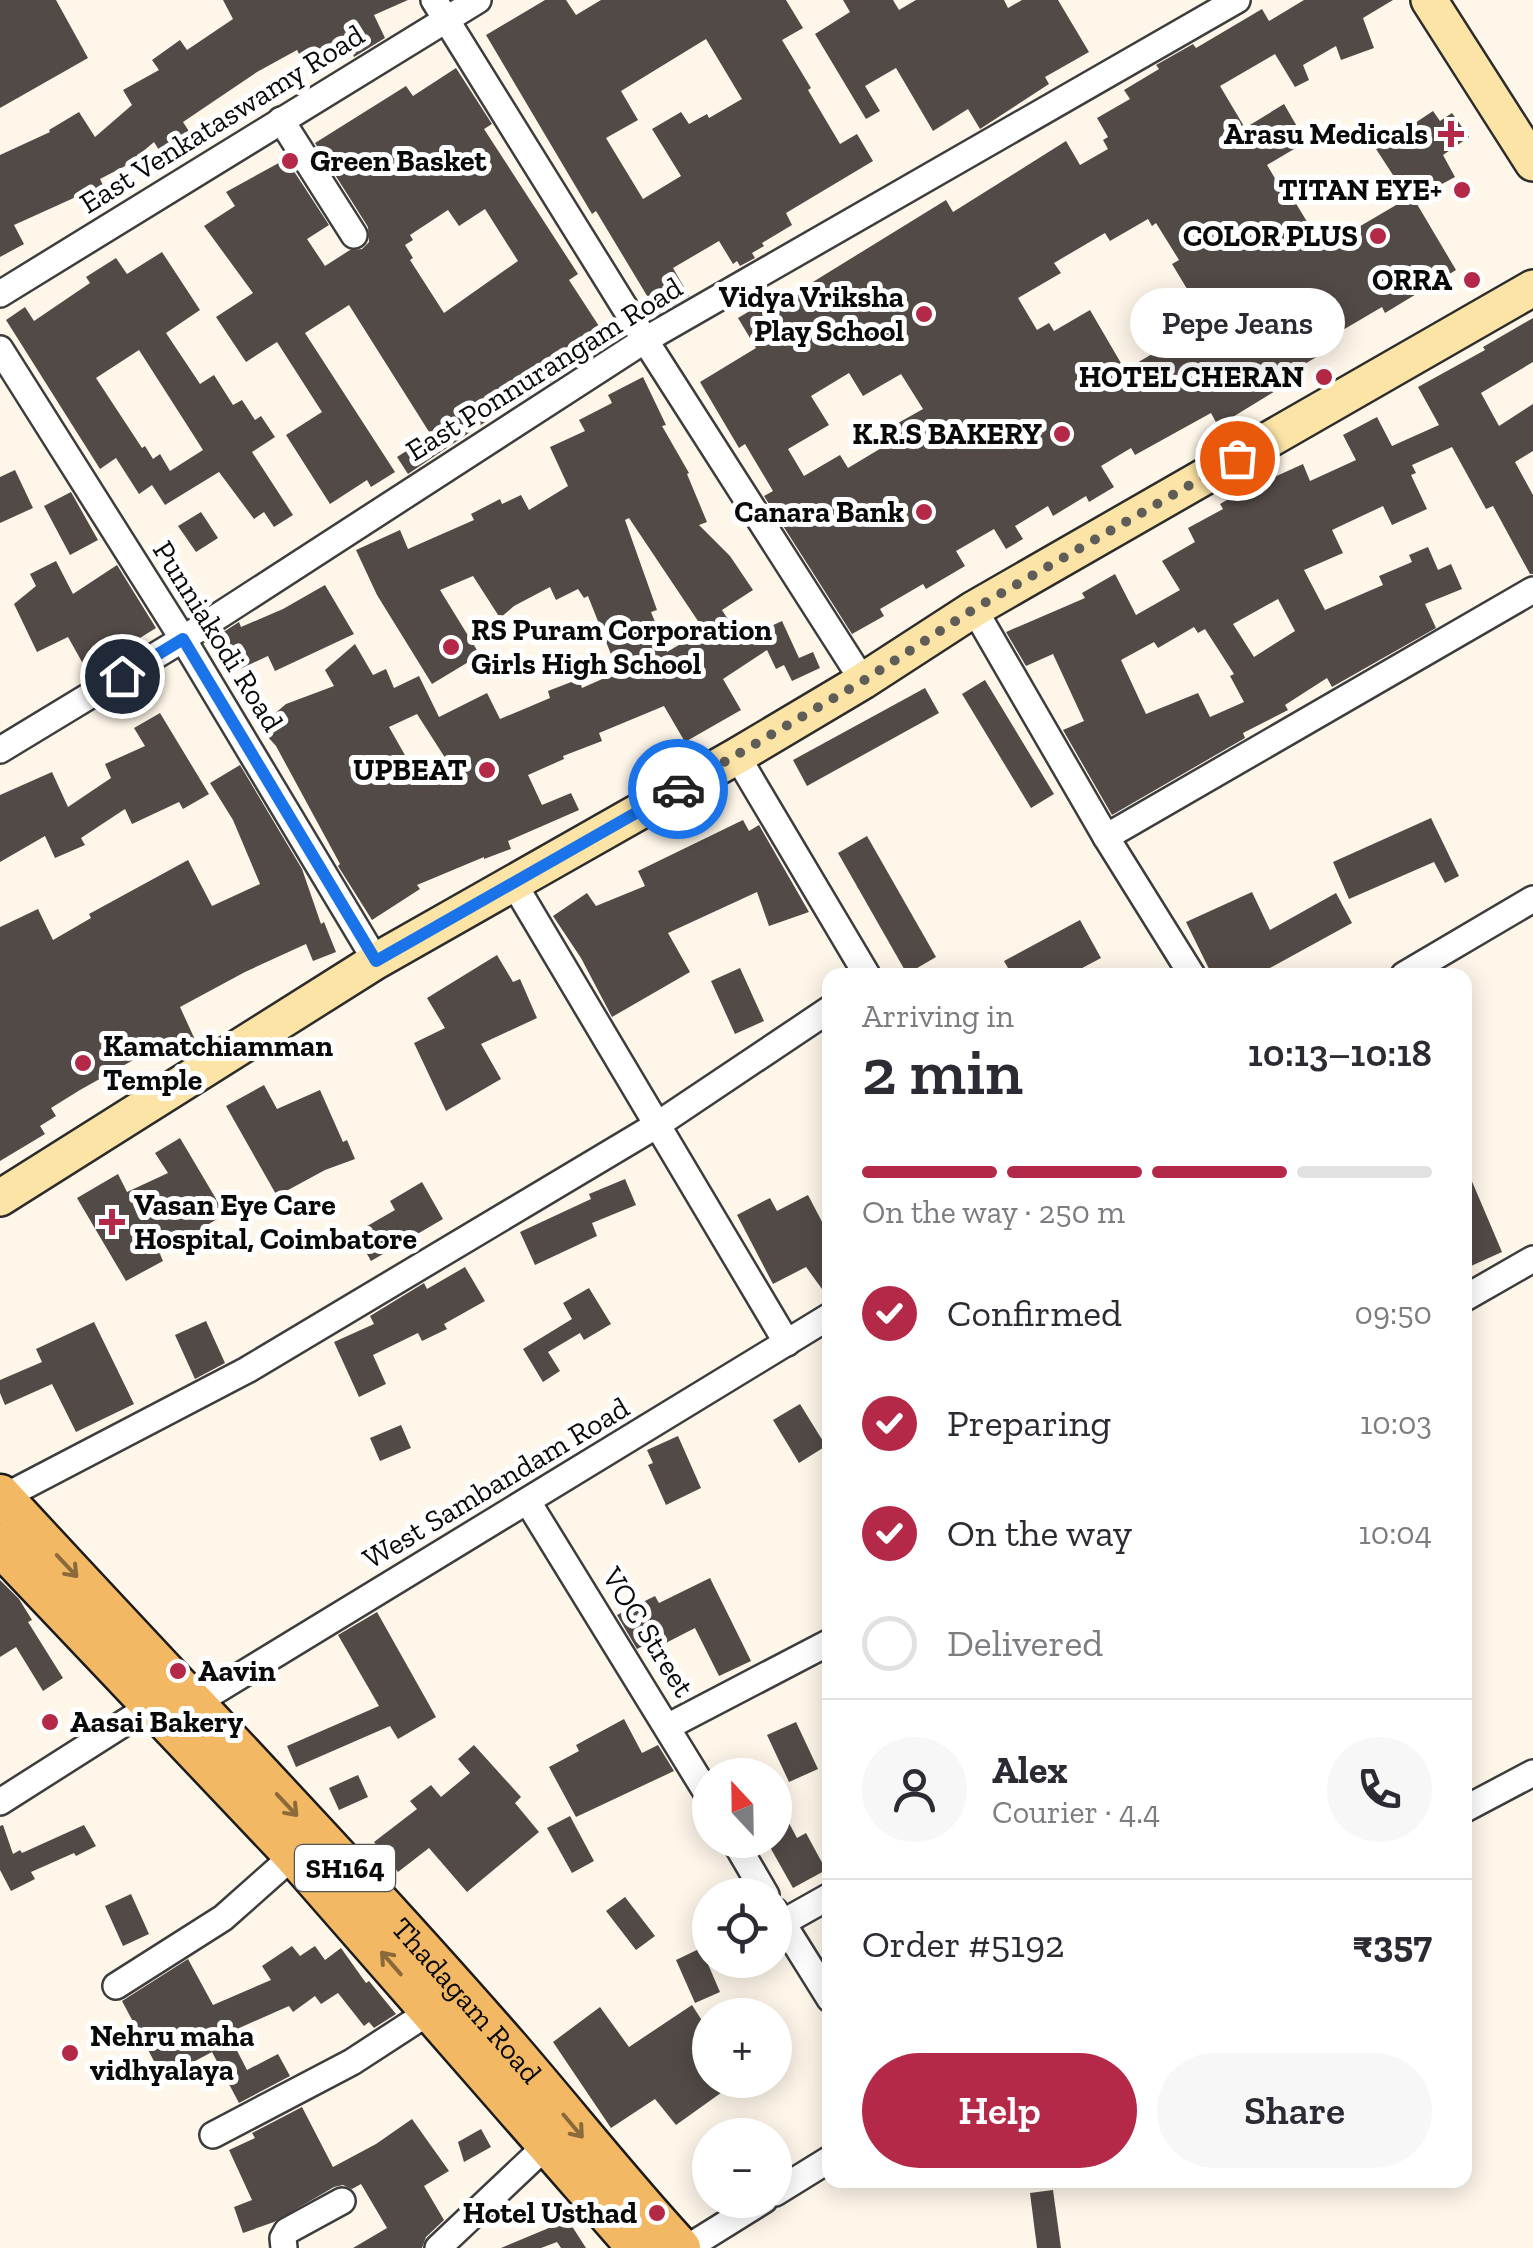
<!DOCTYPE html>
<html lang="en">
<head>
<meta charset="utf-8">
<style>
	:root { --surface:#fff; --page:#f7f7f7; --text:#2b2b33; --muted:#7c7c81; --line:#e1e1e2; --accent:#b42947 }
	body { margin:0; font-family:"Zilla Slab",serif; background:var(--page); color:var(--text); height:100vh; display:flex; flex-direction:column; font-size:38px; white-space:nowrap }
	* { box-sizing:border-box; margin:0 }
	p { font-size:32px; color:var(--muted) }
	.icon { flex:none; width:55px; height:55px; fill:none; stroke:currentColor; stroke-width:2; stroke-linecap:round; stroke-linejoin:round }
	.map { position:relative; flex:1; overflow:hidden }
	.sheet { position:absolute; left:822px; top:968px; width:650px; height:1220px; display:flex; flex-direction:column; background:var(--surface); border-radius:20px; box-shadow:0 5px 25px #0003 }
	.sheet>* { flex:none }
	.needle { width:65px; rotate:338deg }
	.fabs { position:absolute; left:692px; top:1758px; display:grid; gap:20px }
	.fabs a { display:grid; place-items:center; width:100px; height:100px; border-radius:50%; background:var(--surface); box-shadow:0 5px 25px #0003; font-size:50px }
	.pin { position:absolute; display:grid; place-items:center; width:85px; height:85px; color:#fff; margin:-42px; border:5px solid #fff; border-radius:50%; box-shadow:0 2px 10px #0007 }
	.courier { position:absolute; display:grid; place-items:center; width:100px; height:100px; margin:-50px; border:8px solid #1a73e8; border-radius:50%; background:#fff; color:#222; box-shadow:0 2px 12px #0007 }
	.bubble { position:absolute; height:70px; border-radius:35px; background:var(--surface); box-shadow:0 5px 25px #0003; font-size:32px; font-weight:600; line-height:70px; text-align:center }
	.headline em { font-style:normal; font-weight:600 }
	.headline div { display:flex; flex-direction:column-reverse }
	.headline { display:flex; align-items:center; justify-content:space-between; height:170px; padding:0 40px }
	h1 { font-size:65px; font-weight:600; line-height:75px }
	.bar { display:grid; grid-template-columns:repeat(4,1fr); gap:15px 10px; align-content:center; height:120px; padding:0 40px }
	.bar i { height:12px; border-radius:8px; background:var(--line) }
	.bar .on { background:var(--accent) }
	.bar p { grid-column:span 4 }
	.line { display:flex; align-items:center; gap:25px; padding:0 40px; border-top:2px solid var(--line) }
	.line div { flex:1 }
	.round { display:grid; place-items:center; flex:none; width:105px; height:105px; border-radius:52px; background:var(--page) }
	ol { padding:0 40px; list-style:none }
	li { display:flex; align-items:center; gap:30px; height:110px }
	li p { margin-inline-start:auto }
	li .icon { padding:10px; border-radius:50%; background:var(--accent); color:#fff; stroke-width:4 }
	li:last-child { color:var(--muted) }
	li i { width:55px; height:55px; border:5px solid var(--line); border-radius:50% }
	.cta { display:flex; gap:20px; margin-top:auto; padding:20px 40px }
	.cta a { flex:1; height:115px; border-radius:60px; background:var(--accent); color:#fff; font-size:40px; font-weight:600; line-height:115px; text-align:center }
	.cta a+a { background:var(--page); color:var(--text) }
	.map>svg:first-child { display:block }
	.building { fill:#524a47; fill-rule:evenodd }
	.lines { fill:none; stroke-linecap:round; stroke-linejoin:round }
	.street-casing { stroke:#3d3d3d; stroke-width:30 }
	.secondary-casing { stroke:#2c2c2c; stroke-width:40 }
	.primary-casing { stroke:#1b1b1b; stroke-width:45 }
	.street { stroke:#fff; stroke-width:25 }
	.secondary { stroke:#fce4a6; stroke-width:35 }
	.primary { stroke:#f3b863; stroke-width:40 }
	.oneway { stroke:#8a6a3b }
	.done { stroke:#5f5d58; stroke-width:10; stroke-dasharray:0 18 }
	.route { stroke:#1a73e8; stroke-width:12 }
	.poi-dot { fill:#b42947; stroke:#fff; stroke-width:4 }
	.labels { text-anchor:middle; dominant-baseline:central; stroke-width:10; stroke-linejoin:round; paint-order:stroke }
	.shield { fill:#fff; stroke:#545454; stroke-width:2.5 }
	.shield-label { font-size:28px; font-weight:bold; fill:#0a0a0a }
	.street-label { font-size:30px; fill:#0a0a0a; stroke:#fff }
	.poi-label { font-size:30px; font-weight:bold; fill:#0a0a0a; stroke:#fff; text-anchor:end }
</style>
</head>
<body>
<div class="map">
<svg width="1533" height="2248" viewBox="0 0 1533 2248">
	<rect width="100%" height="100%" fill="#fef6e9"/>
	<g class="building">
		<path d="M0 0H56L88 58 0 108Z"/>
		<path d="M223 0H408L374 15 385 38 354 57 346 38 301 58 297 50 257 72 183 122 192 136 162 155 154 142 127 165 100 179 103 185 88 195 87 192 14 225 24 244 0 257V155L50 132 49 130 79 112 95 137 132 105 123 90 159 70 152 60 180 40 187 50 233 19Z"/>
		<path d="M545 0H566L576 15 601 0H786L803 28 782 40 811 88 808 90 840 144 857 134 873 161 786 213 792 225 762 243 764 246 752 253 755 258 740 266 737 261 733 264 719 241 673 268 689 296 658 314 596 211 592 214 486 35ZM706 39 742 99 709 118 707 114 689 124 681 112 652 129 681 176 643 199 606 138 638 120 621 91Z"/>
		<path d="M843 0H893L899 10 916 0H1004L1008 8 1022 0H1058L1089 52 1045 77 1049 84 980 129 968 109 933 131 896 68 865 86 880 111 866 119 815 34 850 12Z"/>
		<path d="M1304 0H1393L1363 18 1374 48 1341 60 1336 46 1303 65 1309 80 1295 87 1275 54 1220 86 1245 128 1284 104 1306 142 1267 165 1285 195 1289 192 1323 248 1408 198 1376 149 1433 111 1440 121 1452 113 1469 137 1443 155 1455 177 1414 199 1456 270 1385 313 1382 307 1319 344 1325 352 1286 375 1290 382 1218 426 1211 413 1135 455 1131 448 1101 466 1114 487 1089 502 1086 496 1053 516 1048 506 1015 526 1023 539 1006 549 994 529 956 551 965 566 926 589 923 584 880 609 884 616 852 634 764 496 773 491 745 444 739 448 700 382 756 348 738 318 758 306 760 309 780 297 782 301 946 200 953 212 1066 141 1080 165 1108 149 1103 140 1108 137 1097 118 1130 99 1124 90 1159 69 1156 65 1193 44 1196 48 1262 9 1269 21ZM1148 219 1152 226 1156 223 1179 260 1172 264 1204 317 1167 340 1169 344 1125 370 1090 310 1054 331 1049 323 1037 330 1018 298 1061 273 1054 263 1105 233 1110 241ZM849 373 863 396 901 374 923 409 891 427 898 438 848 468 840 455 804 476 788 449 829 425 811 396Z"/>
		<path d="M456 68 492 124 484 129 578 274 569 280 610 343 513 406 512 404 408 474 397 457 431 435 349 305 305 333 395 472 371 487 367 480 330 504 286 435 322 412 277 342 246 362 216 317 253 293 204 226 235 206 226 192 286 159 329 225 307 239 325 266 350 250 362 249 369 242 368 227 315 143 406 86 413 96ZM485 209 518 261 444 313 410 260 413 258 405 245 413 240 410 235 448 210 459 226Z"/>
		<path d="M162 252 200 310 166 333 200 384 214 375 233 405 242 400 255 420 261 416 275 437 252 452 293 515 274 527 264 512 254 519 219 472 165 505 152 485 139 494 116 458 100 469 6 320 25 307 34 321 90 283 86 277 116 258 127 274ZM139 350 203 450 170 471 160 454 153 459 145 446 142 448 96 378Z"/>
		<path d="M1533 318V362L1481 393 1499 426 1533 404V451L1515 462 1533 495V574H1530L1493 506 1486 509 1452 447 1412 465 1416 473 1411 475 1427 509 1392 525 1383 506 1332 530 1343 553 1304 570 1325 610 1383 585 1379 576 1412 562 1409 555 1428 547 1438 570 1451 564 1462 589 1425 604 1436 628 1332 687 1327 678 1285 705 1288 710 1243 733 1245 738 1112 815 1063 730 1084 721 1053 654 1026 666 1006 632 1085 598 1082 593 1115 574 1136 615 1180 590 1162 561 1195 542 1188 528 1223 509 1220 504 1241 492 1303 464 1310 481 1356 460 1343 435 1377 417 1392 446 1439 425 1418 387 1485 350 1483 347ZM1278 599 1295 631 1254 657 1233 624ZM1194 627 1198 633 1205 629 1234 674 1230 676 1244 702 1210 717 1198 693 1146 714 1121 660 1154 642 1158 648Z"/>
		<path d="M643 377 666 425 662 426 689 473 687 474 707 522 699 525 730 556 753 590 722 610 741 640 782 621 799 658 813 652 820 668 792 681 784 665 776 669 767 650 723 679 741 710 685 742 664 706 599 733 602 741 563 756 564 759 528 775 542 805 571 793 579 810 508 841 511 849 484 859V857L417 885 420 889 372 920 338 866 340 864 276 746 259 727 286 704 334 686 325 670 355 644 373 675 386 669 394 688 419 676 439 717 487 693 500 719 550 698 548 691 579 679 582 688 618 672 588 596 584 598 578 589 556 600 550 587 514 606 500 618 473 576 440 590 480 655 432 684 377 595 356 550 400 530 408 549 474 520 471 514 500 499 502 504 521 495 529 510 568 486 550 447 585 431 579 420 612 403 608 395ZM629 518 704 630 667 652 651 612 657 610 625 520ZM417 714 449 764 418 778 389 727Z"/>
		<path d="M15 470 33 508 0 523V477Z"/>
		<path d="M71 492 98 540 70 555 44 506Z"/>
		<path d="M201 512 218 538 196 552 178 526Z"/>
		<path d="M56 561 73 594 117 565 156 628 127 646 122 638 82 662 68 637 37 652 14 604 36 586 30 574Z"/>
		<path d="M325 585 354 634 275 671 268 656 227 675 211 640 239 622 241 627 283 609Z"/>
		<path d="M985 680 1054 794 1031 808 962 694Z"/>
		<path d="M925 688 939 713 807 786 793 760Z"/>
		<path d="M160 713 209 794 183 809 179 802 132 824 125 809 81 838 85 845 55 858 45 836 0 862V795L52 772 68 807 111 778 105 764 145 746 134 728Z"/>
		<path d="M240 765 302 869 321 924 324 922 336 952 313 961 306 944 245 972 180 1007 197 1044 166 1058 160 1045 80 1090 51 1108 56 1116 40 1126 45 1134 0 1161V927L38 909 53 940 91 918 89 914 188 860 212 906 260 884 233 820 210 783Z"/>
		<path d="M1431 818 1459 876 1445 883 1434 862 1349 899 1333 862Z"/>
		<path d="M743 820 749 831 759 825 809 912 769 926 757 892 668 933 690 972 612 1017 581 958 553 916 587 893 596 906 645 886 638 871Z"/>
		<path d="M867 836 936 957 907 974 838 853Z"/>
		<path d="M1252 892 1270 930 1336 893 1352 923 1257 975H1212L1186 922Z"/>
		<path d="M1080 920 1101 958 1069 975H1012L1004 961Z"/>
		<path d="M497 955 513 982 520 979 537 1018 481 1044 501 1079 446 1111 414 1043 445 1028 427 998Z"/>
		<path d="M740 968 764 1021 735 1034 711 981Z"/>
		<path d="M264 1085 277 1109 320 1090 343 1142 347 1140 355 1159 325 1170 277 1196 226 1106Z"/>
		<path d="M180 1138 225 1214 188 1237 189 1241 160 1254 163 1261 126 1281 77 1198 118 1174 127 1192 168 1173 155 1153Z"/>
		<path d="M1465 1165 1502 1252 1471 1266 1465 1252Z"/>
		<path d="M625 1179 636 1205 592 1223 597 1236 535 1265 520 1232 591 1199 589 1194Z"/>
		<path d="M422 1182 443 1219 371 1261 355 1233 395 1210 390 1201Z"/>
		<path d="M808 1195 830 1237V1300L806 1267 773 1284 737 1215 770 1198 777 1211Z"/>
		<path d="M465 1267 485 1301 444 1324 447 1329 422 1341 418 1333 373 1355 386 1384 359 1397 334 1342 374 1324 370 1316 424 1283 427 1289Z"/>
		<path d="M589 1288 611 1324 584 1340 580 1333 548 1352 560 1371 543 1382 523 1349 572 1319 563 1303Z"/>
		<path d="M206 1321 225 1363 195 1379 175 1335Z"/>
		<path d="M94 1322 134 1404 76 1432 52 1384 5 1405 0 1393V1380L42 1362 36 1349Z"/>
		<path d="M800 1404 826 1446 799 1463 773 1420Z"/>
		<path d="M401 1425 411 1448 380 1461 370 1438Z"/>
		<path d="M678 1436 701 1488 666 1505 648 1465 653 1463 647 1450Z"/>
		<path d="M710 1578 751 1661 719 1676 695 1628 658 1647 655 1640 637 1649 617 1615 655 1596 659 1603Z"/>
		<path d="M0 1580 19 1599 32 1620 28 1622 63 1678 43 1691 16 1647 0 1657Z"/>
		<path d="M377 1612 436 1717 398 1739 390 1726 296 1767 287 1746 379 1706 338 1635Z"/>
		<path d="M624 1719 642 1753 658 1745 674 1771 576 1817 549 1767 579 1751 576 1745Z"/>
		<path d="M796 1722 818 1769 789 1782 767 1735Z"/>
		<path d="M474 1745 521 1797 515 1803 539 1832 467 1892 429 1848 398 1872 374 1842 417 1809 410 1801 431 1785 441 1797 470 1773 458 1759Z"/>
		<path d="M358 1775 368 1797 339 1810 329 1788Z"/>
		<path d="M775 1797 797 1838 806 1833 826 1870 793 1888 766 1840H775Z"/>
		<path d="M570 1816 594 1861 572 1873 547 1828Z"/>
		<path d="M3 1825 13 1854 20 1850 22 1853 84 1825 96 1846 76 1856 74 1853 31 1872 35 1879 11 1891 0 1870V1826Z"/>
		<path d="M131 1894 149 1934 123 1946 105 1906Z"/>
		<path d="M625 1897 655 1936 636 1950 606 1911Z"/>
		<path d="M292 1946 300 1956 315 1946 325 1960 341 1948 366 1983 369 1981 396 2014 374 2028 369 2022 364 2026 338 1993 321 2004 315 1996 293 2012 289 2006 228 2033 247 2070 278 2054 290 2076 239 2103 212 2052 163 2078 122 2001 188 1959 213 2005 271 1980 262 1966Z"/>
		<path d="M701 1948 720 1992 695 2003 676 1960Z"/>
		<path d="M692 2005 710 2033 695 2043 710 2065V2080H739L676 2125 655 2099 611 2128 553 2042 600 2007 629 2047Z"/>
		<path d="M302 2107 333 2167 376 2144 412 2119 449 2171 424 2186 444 2220 426 2237 422 2248H353L387 2228 361 2184 352 2189 343 2185 334 2187 274 2222 243 2233 234 2207 252 2200 229 2150 255 2138 252 2133Z"/>
		<path d="M481 2129 491 2147 464 2162 458 2142Z"/>
		<path d="M1053 2190 1061 2248H1037L1030 2193Z"/>
		<path d="M568 2220 586 2248H561L557 2242 541 2248H501Z"/>
	</g>
	<g class="lines">
		<defs>
			<g id="street">
				<path d="M434 0 645 340 863 681"/>
				<path d="M281 120 354 235"/>
				<path d="M0 294 478 0"/>
				<path d="M0 349 183 639 376 961"/>
				<path d="M974 609 1106 837 1192 975"/>
				<path d="M0 750 183 639 645 340 1237 0"/>
				<path d="M737 756 867 975"/>
				<path d="M1106 837 1533 590"/>
				<path d="M514 884 787 1343"/>
				<path d="M1404 975 1533 899"/>
				<path d="M1465 1298 1533 1259"/>
				<path d="M2 1498 247 1370 657 1125 830 1009"/>
				<path d="M528 1502 710 1798"/>
				<path d="M669 1726 830 1642"/>
				<path d="M0 1802 151 1706 194 1704 830 1316"/>
				<path d="M1465 1809 1533 1773"/>
				<path d="M734 1840 766 1895"/>
				<path d="M775 1911 830 1999"/>
				<path d="M782 1923 830 1896"/>
				<path d="M116 1986 223 1918 294 1855"/>
				<path d="M213 2135 352 2062 432 2010"/>
				<path d="M775 2193 830 2159"/>
				<path d="M284 2248 283 2238 287 2231 342 2201"/>
				<path d="M438 2248 548 2144"/>
				<path d="M687 2248 764 2200"/>
			</g>
			<g id="secondary">
				<path d="M1429 0 1533 163"/>
				<path d="M0 1198 376 961 737 756 863 681 974 609 1533 288"/>
			</g>
			<g id="primary">
				<path id="s1" d="M0 1495C169 1679 344 1859 508 2047 566 2114 620 2183 680 2248"/>
				<path d="M0 1545 294 1855 638 2248"/>
			</g>
		</defs>
		<use href="#street" class="street-casing"/>
		<use href="#secondary" class="secondary-casing"/>
		<use href="#primary" class="primary-casing"/>
		<use href="#street" class="street"/>
		<use href="#secondary" class="secondary"/>
		<use href="#primary" class="primary"/>
	</g>
	<defs><path id="oneway-shaft" d="M-6 0H5M1.5-3L5.5 0L1.5 3" fill="none" stroke-width="1.6" stroke-linecap="round" stroke-linejoin="round" transform="scale(2.5)"/></defs>
	<g class="oneway">
		<use href="#oneway-shaft" transform="translate(67 1566) rotate(47)"/>
		<use href="#oneway-shaft" transform="translate(287 1805) rotate(47)"/>
		<use href="#oneway-shaft" transform="translate(391 1963) rotate(-131)"/>
		<use href="#oneway-shaft" transform="translate(573 2126) rotate(50)"/>
	</g>
	<g class="lines">
		<path class="done" d="M678 789 863 681 974 609 1237 458"/>
		<path class="route" d="M122 676 183 639 376 961 678 789"/>
	</g>
	<g class="poi-dot">
		<path d="M1446 119h10v10h10v10h-10v10h-10v-10h-10v-10h10z"/>
		<circle cx="290" cy="161" r="10"/>
		<circle cx="1462" cy="190" r="10"/>
		<circle cx="1378" cy="236" r="10"/>
		<circle cx="1472" cy="280" r="10"/>
		<circle cx="924" cy="314" r="10"/>
		<circle cx="1324" cy="377" r="10"/>
		<circle cx="1062" cy="434" r="10"/>
		<circle cx="924" cy="512" r="10"/>
		<circle cx="451" cy="647" r="10"/>
		<circle cx="487" cy="770" r="10"/>
		<circle cx="83" cy="1063" r="10"/>
		<path d="M107 1207h10v10h10v10h-10v10h-10v-10h-10v-10h10z"/>
		<circle cx="178" cy="1671" r="10"/>
		<circle cx="50" cy="1722" r="10"/>
		<circle cx="70" cy="2053" r="10"/>
		<circle cx="657" cy="2213" r="10"/>
	</g>
	<g class="labels">
		<rect class="shield" x="295" y="1845" width="100" height="46" rx="8"/>
		<g class="shield-label">
			<text x="345" y="1868">SH164</text>
		</g>
		<g class="street-label">
			<text transform="translate(222 119) rotate(-32)">East Venkataswamy Road</text>
			<text transform="translate(544 369) rotate(-32)">East Ponnurangam Road</text>
			<text transform="translate(218 636) rotate(58)">Punniakodi Road</text>
			<text transform="translate(496 1483) rotate(-31)">West Sambandam Road</text>
			<text transform="translate(648 1632) rotate(58)">VOC Street</text>
			<text stroke="none"><textPath href="#s1" startOffset="688">Thadagam Road</textPath></text>
		</g>
		<g class="poi-label">
			<text x="1428" y="134">Arasu Medicals</text>
			<text x="310" y="161" text-anchor="start">Green Basket</text>
			<text x="1442" y="190">TITAN EYE+</text>
			<text x="1358" y="236">COLOR PLUS</text>
			<text x="1452" y="280">ORRA</text>
			<text x="904" y="297">Vidya Vriksha<tspan x="904" dy="34">Play School</tspan></text>
			<text x="1304" y="377">HOTEL CHERAN</text>
			<text x="1042" y="434">K.R.S BAKERY</text>
			<text x="904" y="512">Canara Bank</text>
			<text x="471" y="630" text-anchor="start">RS Puram Corporation<tspan x="471" dy="34">Girls High School</tspan></text>
			<text x="467" y="770">UPBEAT</text>
			<text x="103" y="1046" text-anchor="start">Kamatchiamman<tspan x="103" dy="34">Temple</tspan></text>
			<text x="134" y="1205" text-anchor="start">Vasan Eye Care<tspan x="134" dy="34">Hospital, Coimbatore</tspan></text>
			<text x="198" y="1671" text-anchor="start">Aavin</text>
			<text x="70" y="1722" text-anchor="start">Aasai Bakery</text>
			<text x="90" y="2036" text-anchor="start">Nehru maha<tspan x="90" dy="34">vidhyalaya</tspan></text>
			<text x="637" y="2213">Hotel Usthad</text>
		</g>
	</g>
</svg>
<div class="fabs">
<a><svg class="needle" viewBox="-14 -14 28 28"><path d="M0-13l5 13h-10z" fill="#e53935"/><path d="M0 13l5-13h-10z" fill="#7c7c81"/></svg></a>
<a><svg class="icon" aria-label="locate" viewBox="0 0 24 24"><circle cx="12" cy="12" r="6"/><path d="M12 2v4M12 18v4M2 12h4M18 12h4"/></svg></a>
<a>+</a>
<a>−</a>
</div>
<div class="pin" style="left:1237px;top:458px;background:#ea580c"><svg class="icon" aria-label="bag" viewBox="0 0 24 24"><path d="M5 8h14l-1 12H6zM9 8a3 3 0 0 1 6 0"/></svg></div>
<div class="pin" style="left:122px;top:676px;background:#1f2937"><svg class="icon" aria-label="home" viewBox="0 0 24 24"><path d="M3 11l9-7 9 7M6 9v11h12V9"/></svg></div>
<div class="courier" style="left:678px;top:789px"><svg class="icon" aria-label="car" viewBox="0 0 24 24"><path d="M5 17H2v-5l4-1 3-4h7l3 4 3 1v5h-3M9 17h6M6 11h13"/><circle cx="7" cy="17" r="2"/><circle cx="17" cy="17" r="2"/></svg></div>
<div class="bubble" style="left:1130px;top:288px;width:215px">Pepe Jeans</div>
<section class="sheet">
<div class="headline"><div><h1>2 min</h1><p>Arriving in</p></div><em>10:13–10:18</em></div>
<div class="bar"><i class="on"></i><i class="on"></i><i class="on"></i><i></i><p>On the way · 250 m</p></div>
<ol>
<li><svg class="icon" aria-label="check" viewBox="0 0 24 24"><path d="M5 12l5 5 9-10"/></svg>Confirmed<p>09:50</p></li>
<li><svg class="icon" aria-label="check" viewBox="0 0 24 24"><path d="M5 12l5 5 9-10"/></svg>Preparing<p>10:03</p></li>
<li><svg class="icon" aria-label="check" viewBox="0 0 24 24"><path d="M5 12l5 5 9-10"/></svg>On the way<p>10:04</p></li>
<li><i></i>Delivered</li>
</ol>
<div class="line" style="height:180px"><a class="round"><svg class="icon" aria-label="person" viewBox="0 0 24 24"><circle cx="12" cy="8" r="4"/><path d="M4 21q1-7 8-7t8 7"/></svg></a><div><b>Alex</b><p>Courier · 4.4</p></div><a class="round"><svg class="icon" aria-label="phone" viewBox="0 0 24 24"><path d="M5 4h4l2 5-3 2q2 4 5 5l2-3 5 2v4C11 20 4 13 5 4z"/></svg></a></div>
<div class="line" style="height:130px"><div>Order #5192</div><b>₹357</b></div>
<div class="cta"><a>Help</a><a>Share</a></div>
</section>
</div>
</body>
</html>
